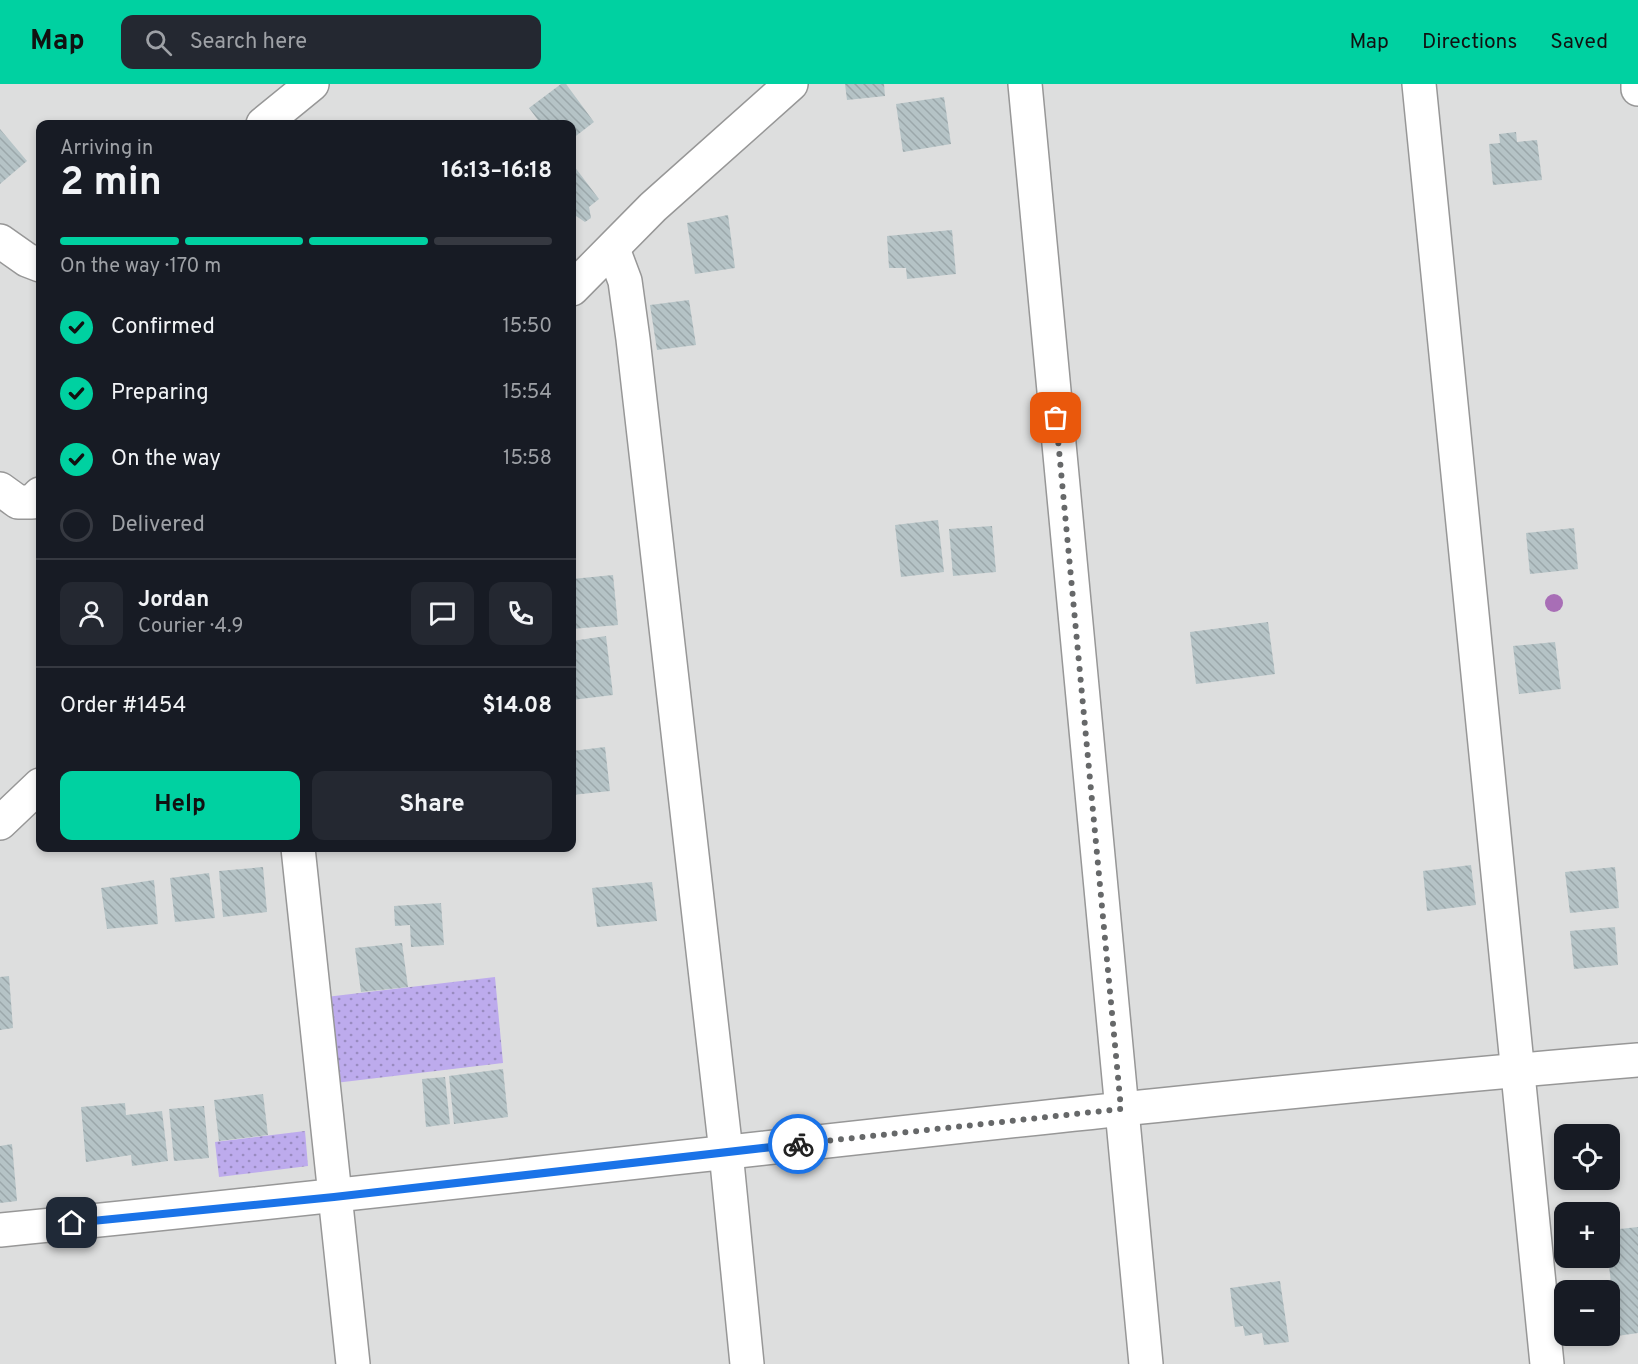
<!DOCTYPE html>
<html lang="en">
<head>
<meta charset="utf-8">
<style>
	:root { --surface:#171b24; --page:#242831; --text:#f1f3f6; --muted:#9ea1a6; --line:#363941; --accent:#00d1a1 }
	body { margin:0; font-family:Overpass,sans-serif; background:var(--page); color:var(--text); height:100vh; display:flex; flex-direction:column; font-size:22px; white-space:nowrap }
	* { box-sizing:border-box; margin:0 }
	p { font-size:20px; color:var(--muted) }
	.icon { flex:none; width:33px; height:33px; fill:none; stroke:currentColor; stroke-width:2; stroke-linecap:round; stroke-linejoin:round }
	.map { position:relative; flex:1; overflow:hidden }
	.side { position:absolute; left:36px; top:36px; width:540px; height:732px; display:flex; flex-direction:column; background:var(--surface); border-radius:12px; box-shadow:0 3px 9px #0003 }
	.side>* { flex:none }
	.fabs { position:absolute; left:1554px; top:1040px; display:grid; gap:12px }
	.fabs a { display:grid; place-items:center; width:66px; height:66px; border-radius:12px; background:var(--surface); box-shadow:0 3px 9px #0003; font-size:30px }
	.pin { position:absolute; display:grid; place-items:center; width:51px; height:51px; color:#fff; margin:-26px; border-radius:12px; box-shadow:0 3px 9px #0006 }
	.courier { position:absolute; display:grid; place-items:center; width:60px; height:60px; margin:-30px; border:4px solid #1a73e8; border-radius:50%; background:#fff; color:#222; box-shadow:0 2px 8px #0007 }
	.overview em { font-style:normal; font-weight:700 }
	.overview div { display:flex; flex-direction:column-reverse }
	.overview { display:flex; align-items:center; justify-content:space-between; height:102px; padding:0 24px }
	h1 { font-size:39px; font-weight:700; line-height:45px }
	.bar { display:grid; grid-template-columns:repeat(4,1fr); gap:9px 6px; align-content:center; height:72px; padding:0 24px }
	.bar i { height:8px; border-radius:4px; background:var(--line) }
	.bar .on { background:var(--accent) }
	.bar p { grid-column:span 4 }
	.line { display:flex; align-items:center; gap:15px; padding:0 24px; border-top:2px solid var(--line) }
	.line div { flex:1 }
	.round { display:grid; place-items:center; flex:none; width:63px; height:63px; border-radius:12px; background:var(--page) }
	ol { padding:0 24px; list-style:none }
	li { display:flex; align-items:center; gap:18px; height:66px }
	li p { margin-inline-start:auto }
	li .icon { padding:6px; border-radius:50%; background:var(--accent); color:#111; stroke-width:4 }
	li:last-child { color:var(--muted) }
	li i { width:33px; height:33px; border:3px solid var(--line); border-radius:50% }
	.action { display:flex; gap:12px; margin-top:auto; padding:12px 24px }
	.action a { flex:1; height:69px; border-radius:12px; background:var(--accent); color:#111; font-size:24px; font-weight:700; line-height:69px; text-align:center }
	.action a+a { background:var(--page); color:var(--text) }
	header { display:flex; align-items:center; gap:36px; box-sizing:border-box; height:84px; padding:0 30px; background:var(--accent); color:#111 }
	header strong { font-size:28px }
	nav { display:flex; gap:33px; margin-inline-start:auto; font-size:21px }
	.search { width:420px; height:54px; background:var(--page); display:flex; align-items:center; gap:15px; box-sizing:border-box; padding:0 21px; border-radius:12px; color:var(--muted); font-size:22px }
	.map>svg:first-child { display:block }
	.residential { fill:#dddede; fill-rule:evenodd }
	.grass { fill:url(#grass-dots) }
	.building { fill:url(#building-back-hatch) }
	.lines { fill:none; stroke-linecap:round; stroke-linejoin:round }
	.minor-casing { stroke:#979797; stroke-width:36 }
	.minor { stroke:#fff; stroke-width:33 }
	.tree { fill:#a86eb6 }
	.done { stroke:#666869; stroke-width:6; stroke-dasharray:0 10.8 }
	.route { stroke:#1a73e8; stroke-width:8 }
</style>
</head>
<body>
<header>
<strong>Map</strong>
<div class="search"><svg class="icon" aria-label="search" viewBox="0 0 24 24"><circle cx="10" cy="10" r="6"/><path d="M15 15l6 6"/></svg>Search here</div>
<nav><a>Map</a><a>Directions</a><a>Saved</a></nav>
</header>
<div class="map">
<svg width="1638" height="1280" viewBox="0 0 1638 1280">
	<defs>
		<pattern id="grass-dots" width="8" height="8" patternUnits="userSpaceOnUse" patternTransform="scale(1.5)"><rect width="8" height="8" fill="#bdabed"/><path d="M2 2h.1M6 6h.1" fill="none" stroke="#998bc0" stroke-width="1.8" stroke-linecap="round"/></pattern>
		<pattern id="building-back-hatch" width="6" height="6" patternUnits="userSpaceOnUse" patternTransform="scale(1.5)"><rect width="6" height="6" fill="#b5c3c6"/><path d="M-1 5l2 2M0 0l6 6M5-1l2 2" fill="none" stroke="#9ba7aa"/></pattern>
	</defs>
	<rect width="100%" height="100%" fill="#e7edf1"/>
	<path class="residential" d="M0 0H1638V1280H0ZM40 40H572V764H40ZM1564 1050H1610V1095H1564ZM1564 1128H1610V1173H1564ZM1564 1206H1610V1251H1564Z"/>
	<g class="grass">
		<path d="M495 893 503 979 335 999 326 913Z"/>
		<path d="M305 1047 308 1082 219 1093 215 1058Z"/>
	</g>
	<g class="building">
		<path d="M561 0H566L594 38 572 55V40H541L529 24Z"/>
		<path d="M845 0H884L885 12 847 16Z"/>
		<path d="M944 13 951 60 903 68 896 20Z"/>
		<path d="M0 45 27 77 0 100Z"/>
		<path d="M1516 48 1517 58 1537 56 1542 96 1493 101 1489 60 1500 59 1499 50Z"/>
		<path d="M574 82 599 115 589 123 591 134 585 138 576 132 572 136Z"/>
		<path d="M728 131 735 184 695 190 687 139Z"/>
		<path d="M952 146 956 190 907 195 906 184H889L887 152Z"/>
		<path d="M689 216 696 261 657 266 650 221Z"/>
		<path d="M938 436 944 488 901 493 895 441Z"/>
		<path d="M992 442 996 488 953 492 949 445Z"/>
		<path d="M1574 444 1578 485 1530 490 1526 449Z"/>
		<path d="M613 491 618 541 572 545V495Z"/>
		<path d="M1268 538 1275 590 1196 600 1190 548Z"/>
		<path d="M606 552 613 611 572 616V557Z"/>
		<path d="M1555 558 1561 605 1519 610 1513 562Z"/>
		<path d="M605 663 610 707 572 711V667Z"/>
		<path d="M1471 781 1476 821 1427 827 1423 787Z"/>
		<path d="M263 783 267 828 223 833 219 787Z"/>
		<path d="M1615 783 1619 824 1570 829 1565 788Z"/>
		<path d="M209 789 215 834 175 838 170 794Z"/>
		<path d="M154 796 158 840 107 845 101 804Z"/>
		<path d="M652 798 657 837 597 843 592 804Z"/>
		<path d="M441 819 444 861 411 863 410 841 395 842 394 822Z"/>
		<path d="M1615 843 1618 881 1574 885 1570 847Z"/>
		<path d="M402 859 408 903 361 908 355 864Z"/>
		<path d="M9 892 13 944 0 946V893Z"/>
		<path d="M503 985 508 1033 454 1040 449 992Z"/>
		<path d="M445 993 450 1040 426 1043 422 995Z"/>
		<path d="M263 1010 268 1051 219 1057 214 1016Z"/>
		<path d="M125 1019 126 1031 162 1027 168 1077 132 1082 131 1071 86 1078 81 1023Z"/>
		<path d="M204 1022 209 1074 174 1077 169 1025Z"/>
		<path d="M12 1060 17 1117 0 1119V1062Z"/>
		<path d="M1638 1143V1249L1617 1252 1608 1173 1610 1146Z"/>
		<path d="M1280 1197 1289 1258 1264 1261 1262 1249 1245 1252 1243 1242 1235 1243 1230 1204Z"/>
	</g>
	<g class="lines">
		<defs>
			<g id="minor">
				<path d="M1025 0 1146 1280"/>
				<path d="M1419 0 1547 1280"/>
				<path d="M1638 0V5"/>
				<path d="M263 40 312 0"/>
				<path d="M0 157 27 176 40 181"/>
				<path d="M613 165 625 197 633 255 726 1068 747 1280"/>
				<path d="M572 205 653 123 791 0"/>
				<path d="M0 405 18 418H32L40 410"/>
				<path d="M0 739 40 701"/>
				<path d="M298 764 353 1280"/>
				<path d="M0 1146C546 1093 1091 1021 1638 976"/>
			</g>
		</defs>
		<use href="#minor" class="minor-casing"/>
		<use href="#minor" class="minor"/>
	</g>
	<circle class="tree" cx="1554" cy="519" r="9"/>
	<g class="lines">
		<path class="done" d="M798 1060 1121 1025 1056 334"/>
		<path class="route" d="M72 1139 334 1113 798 1060"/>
	</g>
</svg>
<div class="fabs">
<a><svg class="icon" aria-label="locate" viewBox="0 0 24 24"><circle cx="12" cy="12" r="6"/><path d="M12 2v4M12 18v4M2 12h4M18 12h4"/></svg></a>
<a>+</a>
<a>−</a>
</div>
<div class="pin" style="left:1056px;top:334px;background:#ea580c"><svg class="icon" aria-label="bag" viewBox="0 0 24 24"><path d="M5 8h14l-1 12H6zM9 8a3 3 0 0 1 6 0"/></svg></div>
<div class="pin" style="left:72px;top:1139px;background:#1f2937"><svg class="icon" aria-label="home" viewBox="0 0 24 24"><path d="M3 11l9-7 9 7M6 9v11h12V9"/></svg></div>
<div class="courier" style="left:798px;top:1060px"><svg class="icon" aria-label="bike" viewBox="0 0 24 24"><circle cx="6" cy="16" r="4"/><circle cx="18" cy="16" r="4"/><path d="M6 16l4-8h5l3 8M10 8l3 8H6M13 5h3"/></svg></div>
<section class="side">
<div class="overview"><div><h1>2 min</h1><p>Arriving in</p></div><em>16:13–16:18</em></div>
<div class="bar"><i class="on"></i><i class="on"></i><i class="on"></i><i></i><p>On the way · 170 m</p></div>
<ol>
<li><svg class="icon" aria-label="check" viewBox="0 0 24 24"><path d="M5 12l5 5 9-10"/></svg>Confirmed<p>15:50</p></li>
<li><svg class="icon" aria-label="check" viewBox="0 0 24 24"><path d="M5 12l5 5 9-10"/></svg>Preparing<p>15:54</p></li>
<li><svg class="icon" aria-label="check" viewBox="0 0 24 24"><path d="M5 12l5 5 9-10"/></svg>On the way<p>15:58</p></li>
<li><i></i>Delivered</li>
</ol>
<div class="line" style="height:108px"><a class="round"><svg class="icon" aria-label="person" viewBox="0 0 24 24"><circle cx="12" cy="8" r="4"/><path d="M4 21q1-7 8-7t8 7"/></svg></a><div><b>Jordan</b><p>Courier · 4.9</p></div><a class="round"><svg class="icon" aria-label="chat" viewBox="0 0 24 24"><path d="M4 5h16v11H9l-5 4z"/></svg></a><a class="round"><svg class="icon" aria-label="phone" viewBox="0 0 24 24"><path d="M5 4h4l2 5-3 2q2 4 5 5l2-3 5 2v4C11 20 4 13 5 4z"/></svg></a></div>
<div class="line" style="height:78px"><div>Order #1454</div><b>$14.08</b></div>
<div class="action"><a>Help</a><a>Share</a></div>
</section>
</div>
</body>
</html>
